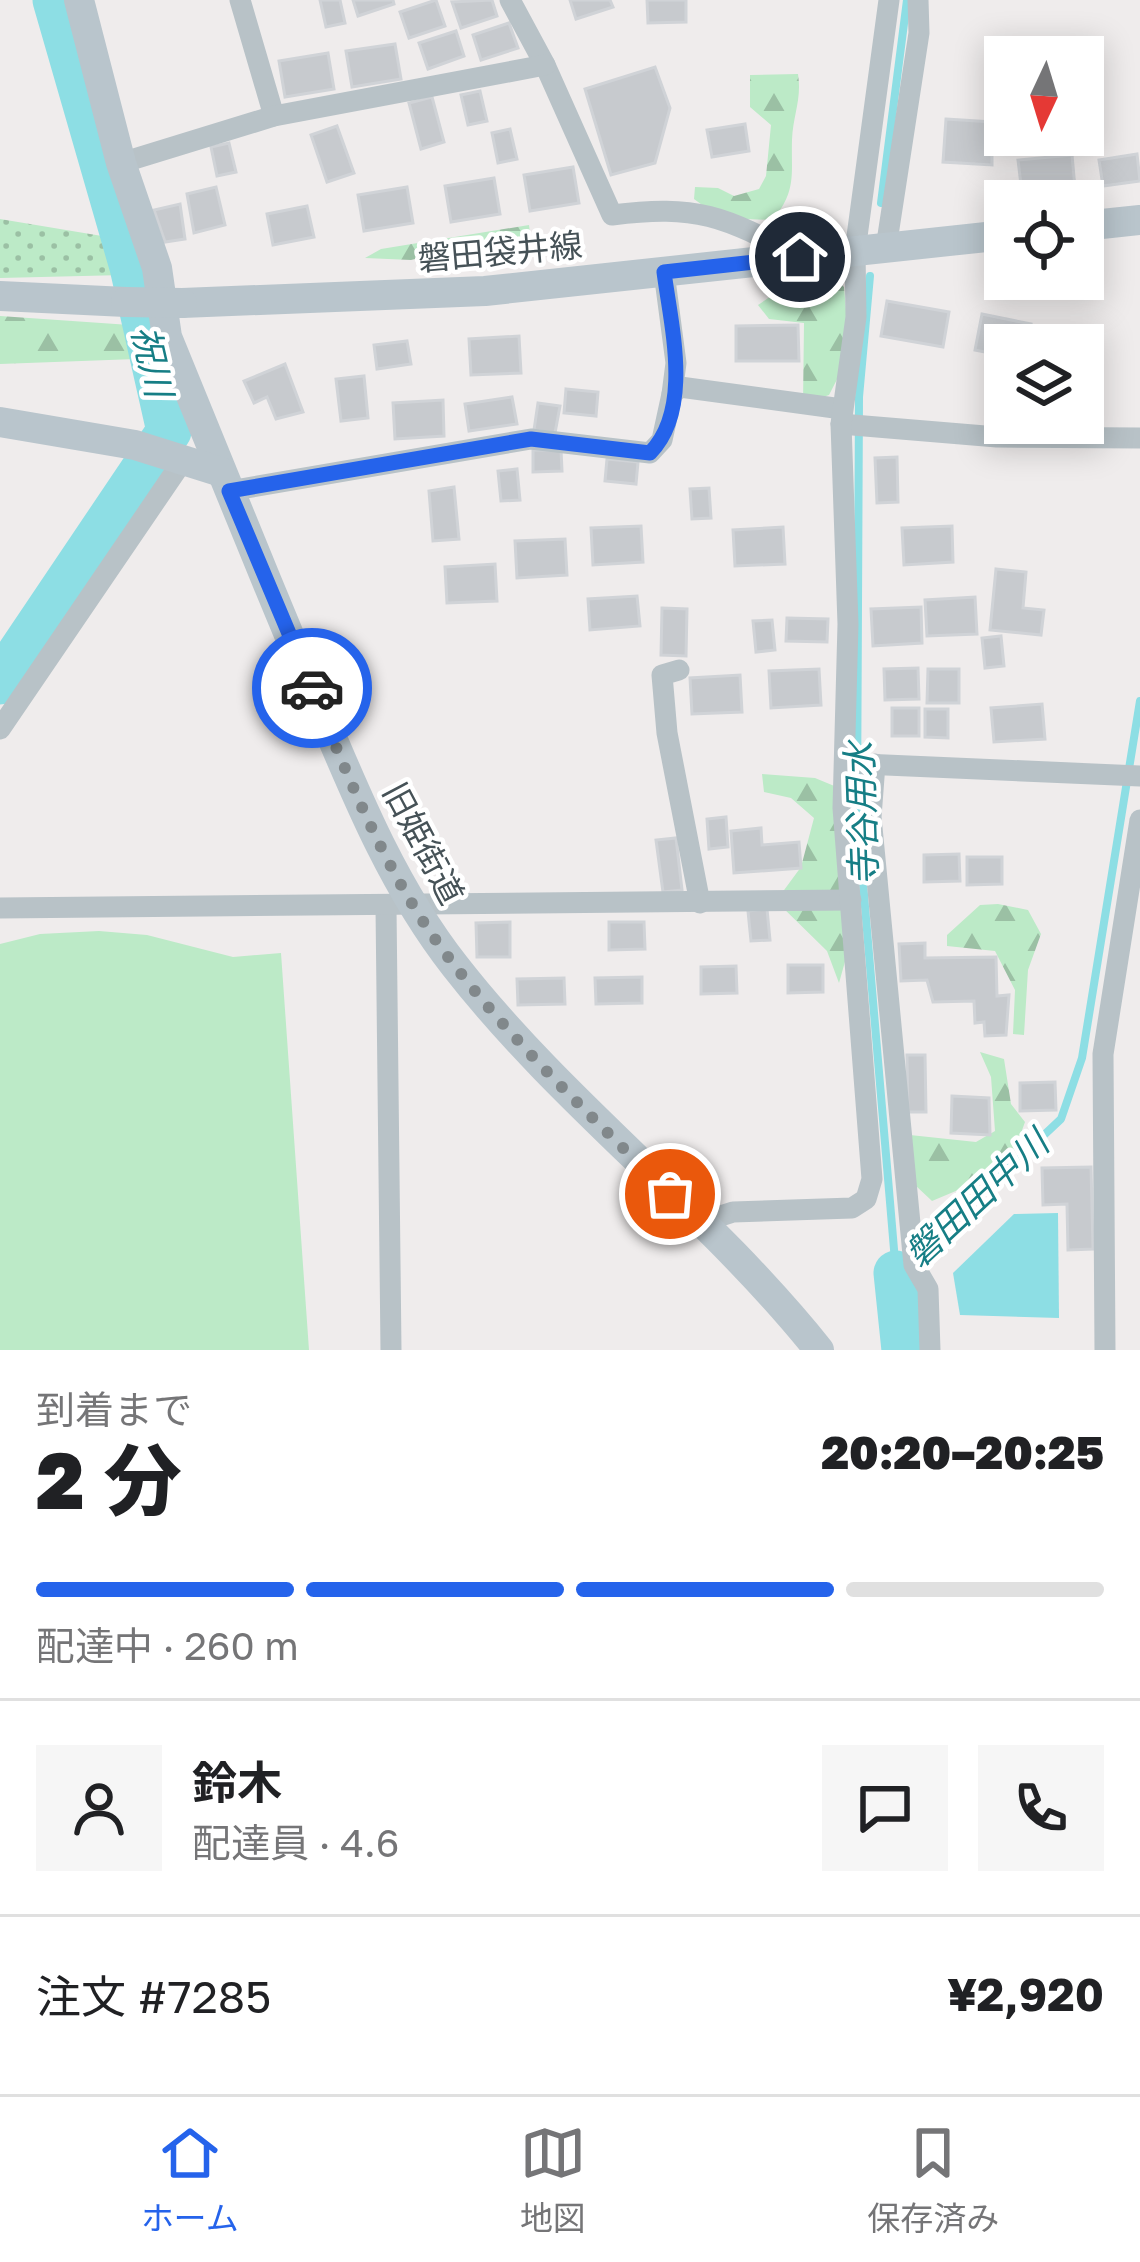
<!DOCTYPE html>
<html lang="ja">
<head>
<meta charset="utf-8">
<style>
	:root { --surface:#fff; --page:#f6f6f6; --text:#202124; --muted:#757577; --line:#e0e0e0; --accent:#2563eb }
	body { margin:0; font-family:"Golos Text","Noto Sans JP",sans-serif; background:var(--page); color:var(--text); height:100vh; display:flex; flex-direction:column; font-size:45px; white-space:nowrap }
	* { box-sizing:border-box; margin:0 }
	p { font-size:39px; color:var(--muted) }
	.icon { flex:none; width:66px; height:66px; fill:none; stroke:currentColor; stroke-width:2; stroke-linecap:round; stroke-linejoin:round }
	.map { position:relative; height:1350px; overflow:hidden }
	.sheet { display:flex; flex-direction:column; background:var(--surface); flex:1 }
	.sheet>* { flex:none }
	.needle { width:78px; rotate:184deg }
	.fabs { position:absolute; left:984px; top:36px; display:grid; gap:24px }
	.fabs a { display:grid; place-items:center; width:120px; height:120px; border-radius:0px; background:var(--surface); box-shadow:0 6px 30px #0003; font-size:60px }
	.pin { position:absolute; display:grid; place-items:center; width:102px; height:102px; color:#fff; margin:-51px; border:6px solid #fff; border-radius:50%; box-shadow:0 3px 12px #0007 }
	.courier { position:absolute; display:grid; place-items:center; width:120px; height:120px; margin:-60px; border:9px solid #2563eb; border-radius:50%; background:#fff; color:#222; box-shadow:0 3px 15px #0007 }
	.summary em { font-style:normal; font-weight:800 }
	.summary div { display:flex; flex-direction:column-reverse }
	.summary { display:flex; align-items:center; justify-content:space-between; height:204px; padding:0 36px }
	h1 { font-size:78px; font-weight:800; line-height:90px }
	.bar { display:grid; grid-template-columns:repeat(4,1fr); gap:18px 12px; align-content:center; height:144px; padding:0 36px }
	.bar i { height:15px; border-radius:9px; background:var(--line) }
	.bar .active { background:var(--accent) }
	.bar p { grid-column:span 4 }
	.line { display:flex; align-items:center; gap:30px; padding:0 36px; border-top:3px solid var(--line) }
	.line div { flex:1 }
	.round { display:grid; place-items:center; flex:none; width:126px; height:126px; border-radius:0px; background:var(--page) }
	.dock { display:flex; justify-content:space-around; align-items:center; height:168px; border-top:3px solid var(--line); background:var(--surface); font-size:33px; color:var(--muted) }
	.dock a { display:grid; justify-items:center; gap:6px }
	.dock .active { color:var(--accent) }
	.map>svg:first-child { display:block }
	.grass { fill:url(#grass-dots) }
	.forest { fill:url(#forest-firs) }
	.garden { fill:#bceac7 }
	.water { fill:#8ddee4 }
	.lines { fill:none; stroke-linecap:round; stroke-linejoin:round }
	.stream { stroke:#8ddee4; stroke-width:8 }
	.river { stroke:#8ddee4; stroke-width:45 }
	.building { fill:#c7cace; stroke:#d0d3d7; stroke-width:3 }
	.street { stroke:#b8c2c7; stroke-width:21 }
	.secondary { stroke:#b9c5cc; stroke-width:30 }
	.secondary-bridge { stroke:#b9c5cc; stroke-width:30 }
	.done { stroke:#81888b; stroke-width:12; stroke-dasharray:0 21.6 }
	.route { stroke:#2563eb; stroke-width:15 }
	.labels { text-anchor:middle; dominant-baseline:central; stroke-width:9; stroke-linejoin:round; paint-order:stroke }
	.street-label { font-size:33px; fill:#465257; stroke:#fff }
	.water-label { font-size:36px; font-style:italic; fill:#167e85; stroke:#fff }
</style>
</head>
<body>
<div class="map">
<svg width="1140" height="1350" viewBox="0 0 1140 1350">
	<defs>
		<pattern id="grass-dots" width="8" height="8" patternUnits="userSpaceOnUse" patternTransform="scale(3)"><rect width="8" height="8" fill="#bceac7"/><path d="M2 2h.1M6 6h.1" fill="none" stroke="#9bc0a4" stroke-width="1.8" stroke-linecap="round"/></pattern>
		<pattern id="forest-firs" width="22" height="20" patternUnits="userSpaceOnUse" patternTransform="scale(3)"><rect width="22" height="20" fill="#bceac7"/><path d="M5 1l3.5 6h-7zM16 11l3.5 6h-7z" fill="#9bc0a4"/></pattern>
	</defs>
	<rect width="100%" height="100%" fill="#efecec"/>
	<path class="grass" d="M0 219 114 238 124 275 0 278Z"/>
	<g class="forest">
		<path d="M798 74C802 99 793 115 792 140 791 174 797 190 773 220L720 218 694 199 695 187 718 188 734 196 759 189 766 176 771 125 750 107V75Z"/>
		<path d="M529 225 531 241 514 251 467 247 411 260 365 258 381 249Z"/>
		<path d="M834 278 844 287 850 354 829 395 803 404 804 323 769 319 758 305 777 292Z"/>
		<path d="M0 316 130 325 149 342 136 359 0 364Z"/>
		<path d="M762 774 815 778 844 790 846 958 839 983 827 951 776 901 801 867 814 818 791 798 764 792Z"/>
		<path d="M998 904 1028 910 1041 934 1028 970 1024 1035 1013 1034 1015 990 995 951 947 946V935L980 905Z"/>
		<path d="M980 1052 1004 1059 1011 1104 1025 1122 1008 1169 932 1201 915 1185 910 1135 976 1142 995 1131 991 1077Z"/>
	</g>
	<path class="garden" d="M99 931 147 935 233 957 281 953 309 1350H0V944L40 934Z"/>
	<path class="water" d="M1058 1213 1059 1318 960 1315 953 1273 1014 1214Z"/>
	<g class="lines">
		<g class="stream">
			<path d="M881 203 907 0"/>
			<path d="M870 276 859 397 857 812 896 1273"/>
			<path d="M919 1252 1061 1119 1082 1058 1140 701"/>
		</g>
		<g class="river">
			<path d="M0 682 169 431 132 267 55 0"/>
			<path d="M896 1273 904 1350"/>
		</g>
	</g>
	<g class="building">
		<path d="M320 0H340L345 23 326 27Z"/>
		<path d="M353 0H393L394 4 358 16Z"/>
		<path d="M436 0 445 26 409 38 400 12Z"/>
		<path d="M492 0 497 16 461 28 452 2Z"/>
		<path d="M570 0H610L613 7 576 19Z"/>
		<path d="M647 0H686V22L648 23Z"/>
		<path d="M509 23 518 48 481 60 473 35Z"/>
		<path d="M456 31 464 56 428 69 419 43Z"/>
		<path d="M395 44 401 79 352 87 346 51Z"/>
		<path d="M328 53 334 89 285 97 279 61Z"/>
		<path d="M655 67 670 108 655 163 611 175 585 89Z"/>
		<path d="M480 91 487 121 468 125 461 95Z"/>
		<path d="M432 97 444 142 421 149 409 103Z"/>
		<path d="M946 119 992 122V165L943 162Z"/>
		<path d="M745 124 749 151 712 157 707 130Z"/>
		<path d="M337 126 354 173 327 182 311 135Z"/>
		<path d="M510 129 517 159 498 163 492 133Z"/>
		<path d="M229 143 236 172 217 176 211 147Z"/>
		<path d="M1137 154 1140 181 1103 186 1099 160Z"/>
		<path d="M1072 155 1075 188 1022 193 1018 160Z"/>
		<path d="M573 167 579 203 530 211 524 175Z"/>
		<path d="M494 178 500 214 451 222 445 186Z"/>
		<path d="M216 187 225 225 194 233 187 194Z"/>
		<path d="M407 187 413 223 364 231 358 195Z"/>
		<path d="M180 204 185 239 165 242 154 210Z"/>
		<path d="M307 206 314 237 273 245 267 214Z"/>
		<path d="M887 301 949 312 943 347 881 336Z"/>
		<path d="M982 314 1031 324 1027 345H1005V356L975 350Z"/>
		<path d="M798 325 799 361H736V326Z"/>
		<path d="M519 336 521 373 471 375 469 339Z"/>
		<path d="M407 341 411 364 377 369 374 345Z"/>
		<path d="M285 364 303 412 276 419 267 397 254 403 244 381Z"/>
		<path d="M364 376 368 418 341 421 336 379Z"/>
		<path d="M566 389 598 392 596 416 564 413Z"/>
		<path d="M512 397 517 424 469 431 465 404Z"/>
		<path d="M443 400 444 436 395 439 393 403Z"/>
		<path d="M538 403 560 406 555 433 534 430Z"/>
		<path d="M533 450H561L562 471 533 472Z"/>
		<path d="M897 457 898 502 877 503 875 458Z"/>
		<path d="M607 459 638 462 636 484 605 481Z"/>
		<path d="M517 469 520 500 501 501 498 471Z"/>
		<path d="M454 487 459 539 433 541 429 491Z"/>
		<path d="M709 488 711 518 692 519 690 489Z"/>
		<path d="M641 526 643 562 593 565 591 528Z"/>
		<path d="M952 526 953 562 904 565 902 528Z"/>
		<path d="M783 527 785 564 735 566 733 530Z"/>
		<path d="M565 539 567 575 517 578 515 541Z"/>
		<path d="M495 564 497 601 447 603 445 567Z"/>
		<path d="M996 569 1026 572 1023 608 1044 610 1041 635 990 630Z"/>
		<path d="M637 596 640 626 590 630 588 599Z"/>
		<path d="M975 597 977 634 927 636 925 600Z"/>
		<path d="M921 607 922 643 873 646 871 609Z"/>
		<path d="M662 608 687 609 686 656 661 655Z"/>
		<path d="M787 618 828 619 827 642 786 641Z"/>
		<path d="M772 620 775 650 756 652 753 621Z"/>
		<path d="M1001 636 1004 666 985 668 982 638Z"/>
		<path d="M918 668 919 699 885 700 884 669Z"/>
		<path d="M819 669 821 705 771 708 769 671Z"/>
		<path d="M928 669H959V703H927Z"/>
		<path d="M740 675 742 712 692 714 690 678Z"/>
		<path d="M1042 704 1045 739 994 742 991 708Z"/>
		<rect x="892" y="708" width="27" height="28"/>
		<path d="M925 709H948V738L925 737Z"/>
		<path d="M726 817 728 847 709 849 707 819Z"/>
		<path d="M761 828 762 845 799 842 801 868 734 873 731 831Z"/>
		<path d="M676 838 682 890 663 892 656 840Z"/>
		<path d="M959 854 960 881 924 882V855Z"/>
		<path d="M967 857H1002V884L967 885Z"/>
		<path d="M767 909 770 940 751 941 748 911Z"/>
		<path d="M510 922V957H477L476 923Z"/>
		<path d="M609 922H644L645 949 609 950Z"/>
		<path d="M925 943V958L996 957 997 996 1009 995 1006 1035 985 1036 984 1022 975 1023 974 1001 933 1002 927 980 901 981 899 944Z"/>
		<path d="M788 965H823V992L788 993Z"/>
		<path d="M736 966 737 993 701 994V967Z"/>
		<path d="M642 977V1003L596 1004 595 978Z"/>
		<path d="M564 978 565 1004 518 1005 517 979Z"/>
		<path d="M907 1055H925L926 1112H908Z"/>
		<path d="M1055 1082 1056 1110 1020 1111V1083Z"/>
		<path d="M952 1096 989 1098 990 1135 951 1133Z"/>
		<path d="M1091 1167 1093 1249 1068 1250 1067 1204 1043 1205 1042 1168Z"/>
	</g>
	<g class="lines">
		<g class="street">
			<path d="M240 0 274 116"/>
			<path d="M510 0 545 65 612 215C696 204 725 216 799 257"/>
			<path d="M121 163 274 116 545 65"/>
			<path d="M886 248 919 33 918 0"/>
			<path d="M664 272 676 363 672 394"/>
			<path d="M841 424 997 437 1140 438"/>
			<path d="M229 491 531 439 650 453 662 440 672 394 680 387 842 409"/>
			<path d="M679 670 662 675 667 733 700 903"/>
			<path d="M0 729 184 459"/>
			<path d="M863 764 1140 776"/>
			<path d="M875 764 871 817 914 1265 928 1289 930 1350"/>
			<path d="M386 907 391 1350"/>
			<path d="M0 908 851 900"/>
			<path d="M699 1223 733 1212 852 1208 866 1199 872 1179 843 808 848 624 841 424 856 317 855 251 889 0"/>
			<path d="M1105 1350 1103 1054 1140 820"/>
		</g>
		<g class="secondary">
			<path d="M79 0 121 163 157 268 167 337C214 453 261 568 309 683 350 780 389 882 455 966 564 1106 709 1212 819 1350"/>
			<path d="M1083 226 1140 220"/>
			<path d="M0 296 126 302"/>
			<path d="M182 303 485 291 1005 235"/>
			<path d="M0 422 135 445 221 472"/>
		</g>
		<path class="secondary-bridge" d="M126 302 182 303"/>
	</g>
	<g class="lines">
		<path class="done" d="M312 688C351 784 390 884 455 966 519 1049 596 1121 670 1194"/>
		<path class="route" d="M312 688 229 491 531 439 650 453C693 409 671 326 664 272L800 257"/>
	</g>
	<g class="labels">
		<g class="street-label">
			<text transform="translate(500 251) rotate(-5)">磐田袋井線</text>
			<text transform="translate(424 843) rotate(62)">旧姫街道</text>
		</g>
		<g class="water-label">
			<text transform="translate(153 361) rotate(77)">祝川</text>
			<text transform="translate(861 814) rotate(-92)">寺谷用水</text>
			<text transform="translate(976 1198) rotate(-43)">磐田田中川</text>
		</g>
	</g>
</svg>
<div class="fabs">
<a><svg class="needle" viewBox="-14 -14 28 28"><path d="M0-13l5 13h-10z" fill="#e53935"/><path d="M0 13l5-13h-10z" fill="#757577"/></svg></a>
<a><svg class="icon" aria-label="locate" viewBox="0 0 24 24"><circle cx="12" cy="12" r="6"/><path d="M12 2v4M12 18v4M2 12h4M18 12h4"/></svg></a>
<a><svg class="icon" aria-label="layers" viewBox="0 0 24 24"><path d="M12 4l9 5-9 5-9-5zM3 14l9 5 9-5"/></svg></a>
</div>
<div class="pin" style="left:670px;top:1194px;background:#ea580c"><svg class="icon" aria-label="bag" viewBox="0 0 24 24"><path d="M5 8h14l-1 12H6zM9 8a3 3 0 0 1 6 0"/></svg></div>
<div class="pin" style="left:800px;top:257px;background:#1f2937"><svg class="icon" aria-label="home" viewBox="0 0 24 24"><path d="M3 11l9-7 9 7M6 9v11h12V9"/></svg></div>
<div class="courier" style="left:312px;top:688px"><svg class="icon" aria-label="car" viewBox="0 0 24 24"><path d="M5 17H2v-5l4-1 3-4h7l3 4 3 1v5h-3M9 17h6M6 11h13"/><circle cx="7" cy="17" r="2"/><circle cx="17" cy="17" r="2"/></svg></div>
</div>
<section class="sheet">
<div class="summary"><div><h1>2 分</h1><p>到着まで</p></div><em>20:20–20:25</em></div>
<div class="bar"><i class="active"></i><i class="active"></i><i class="active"></i><i></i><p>配達中 · 260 m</p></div>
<div class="line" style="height:216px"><a class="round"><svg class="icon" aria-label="person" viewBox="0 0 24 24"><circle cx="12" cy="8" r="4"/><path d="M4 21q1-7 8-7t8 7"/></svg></a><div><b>鈴木</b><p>配達員 · 4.6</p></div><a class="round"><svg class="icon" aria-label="chat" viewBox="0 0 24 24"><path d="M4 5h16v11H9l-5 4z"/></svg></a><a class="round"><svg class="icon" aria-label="phone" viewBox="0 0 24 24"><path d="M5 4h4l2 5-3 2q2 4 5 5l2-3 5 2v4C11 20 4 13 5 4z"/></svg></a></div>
<div class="line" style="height:156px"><div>注文 #7285</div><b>¥2,920</b></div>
</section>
<nav class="dock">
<a class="active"><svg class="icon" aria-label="home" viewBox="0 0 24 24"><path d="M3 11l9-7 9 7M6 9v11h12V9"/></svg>ホーム</a>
<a><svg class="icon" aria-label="map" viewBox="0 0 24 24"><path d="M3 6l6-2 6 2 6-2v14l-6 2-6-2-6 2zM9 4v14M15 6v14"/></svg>地図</a>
<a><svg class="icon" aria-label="saved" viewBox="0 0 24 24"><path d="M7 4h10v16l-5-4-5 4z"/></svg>保存済み</a>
</nav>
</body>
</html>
